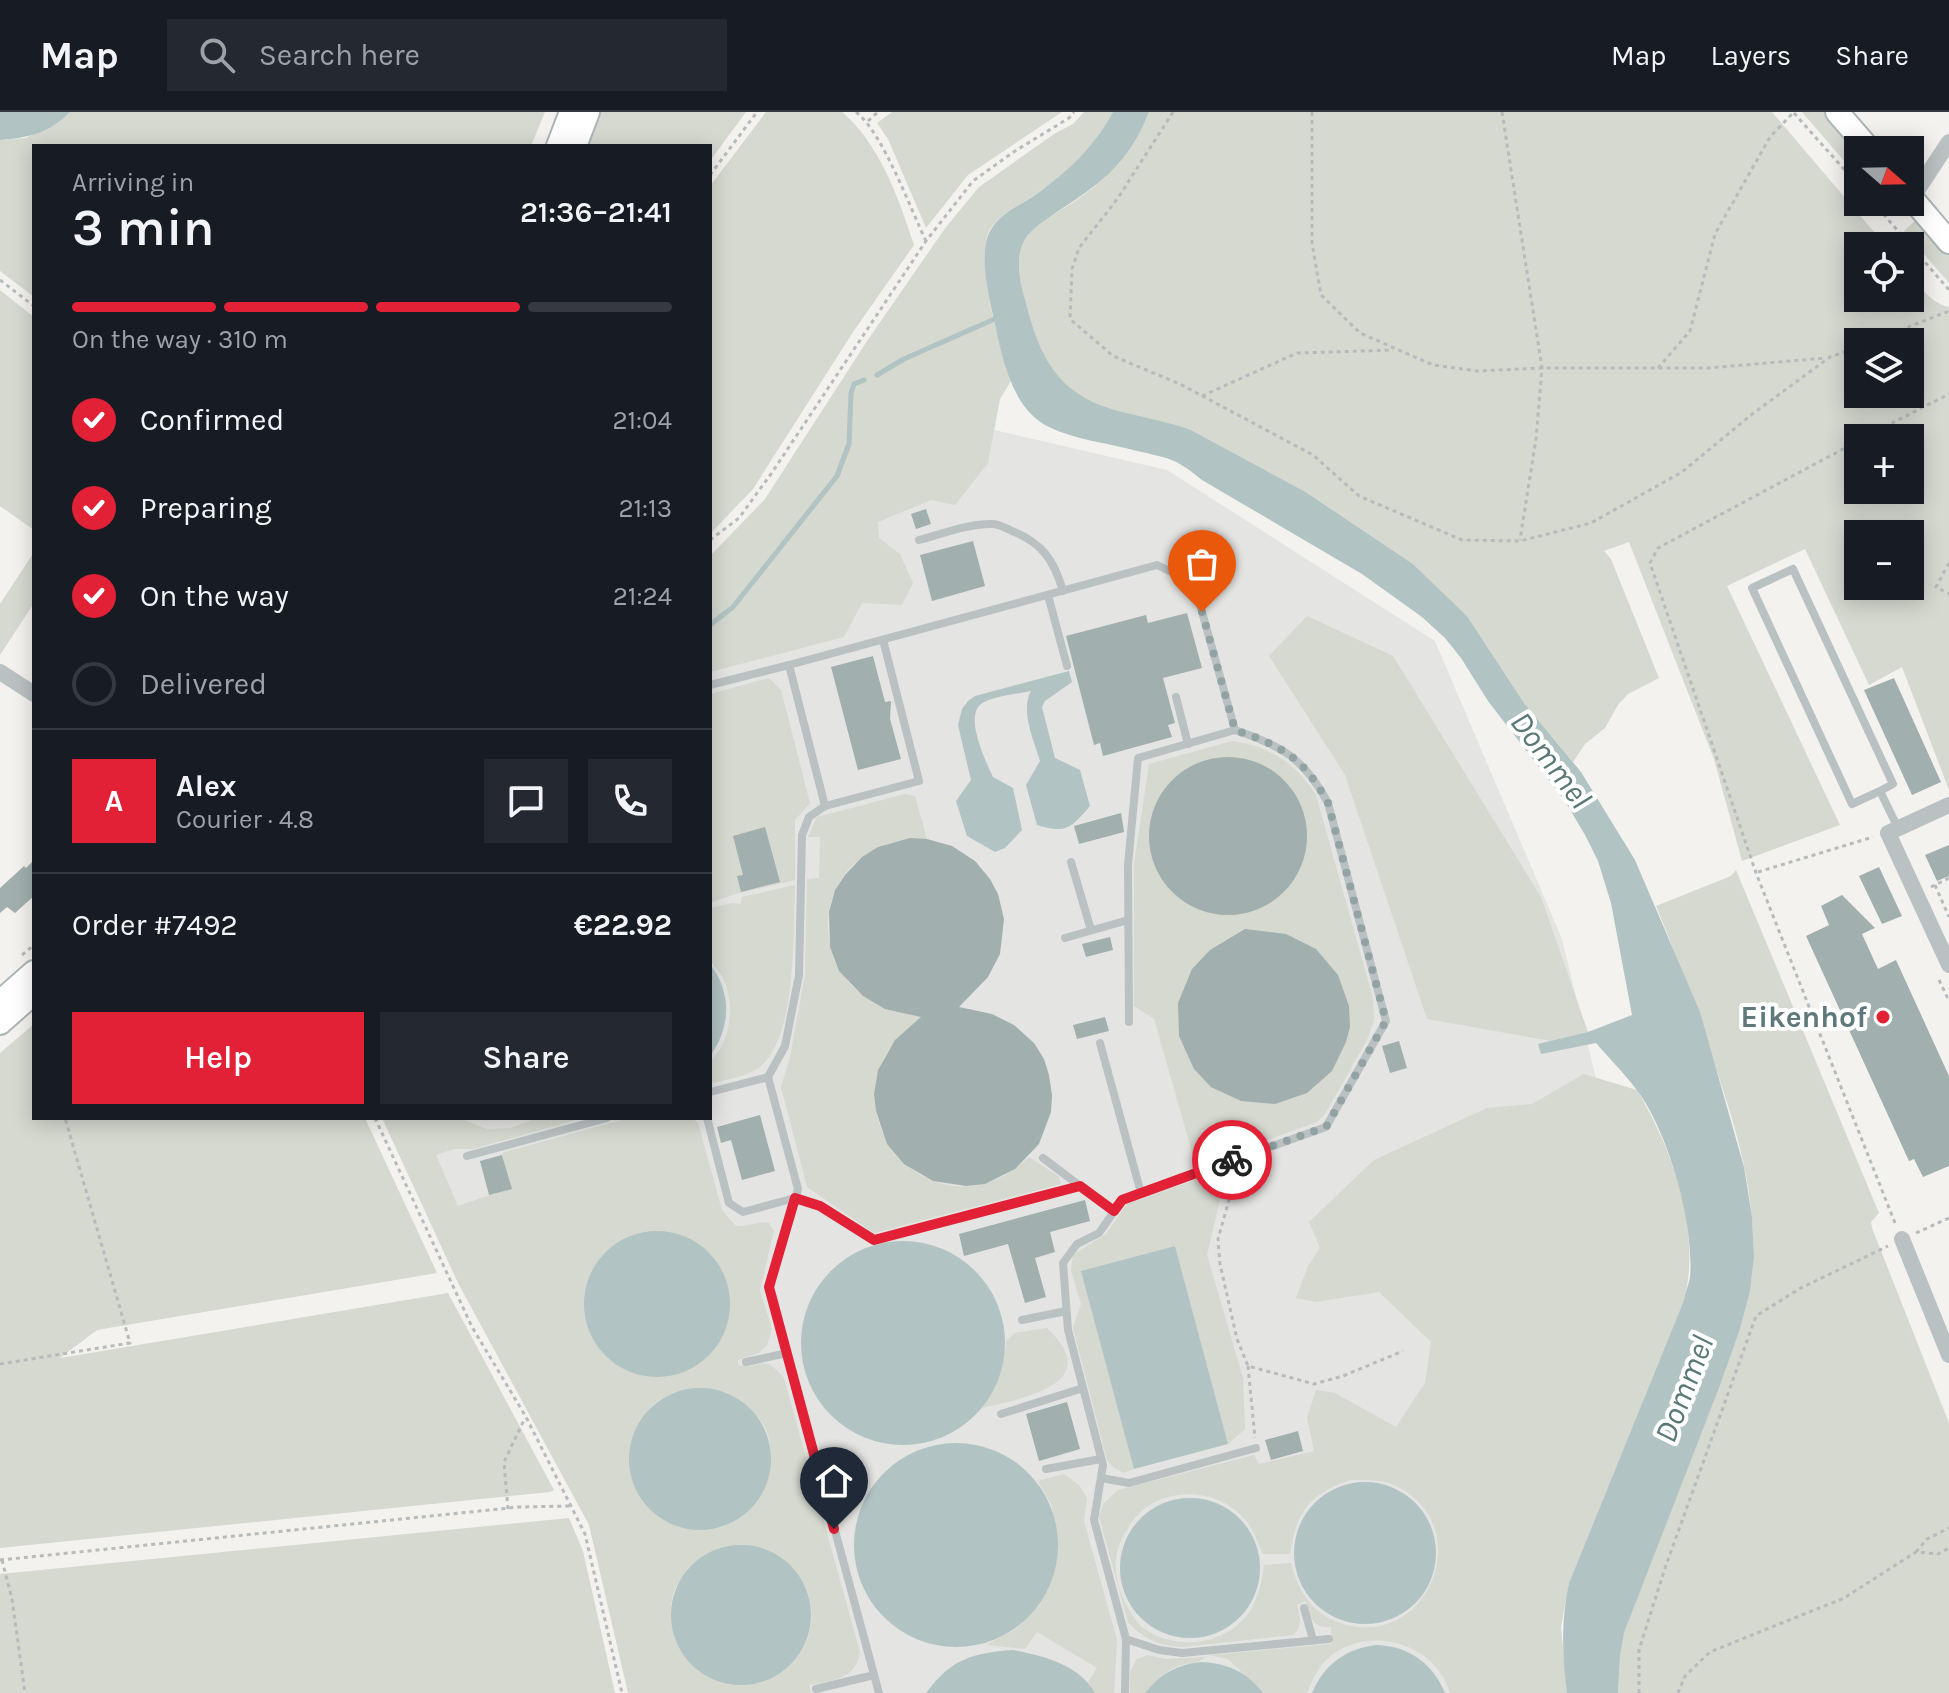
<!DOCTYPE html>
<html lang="en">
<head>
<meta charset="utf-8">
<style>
	:root { --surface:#171b24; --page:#242831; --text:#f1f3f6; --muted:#9ea1a6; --line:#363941; --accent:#e22136 }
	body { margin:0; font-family:Karla,sans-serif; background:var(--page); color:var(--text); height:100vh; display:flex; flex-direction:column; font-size:30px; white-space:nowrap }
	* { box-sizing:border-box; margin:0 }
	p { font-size:26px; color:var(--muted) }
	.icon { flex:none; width:44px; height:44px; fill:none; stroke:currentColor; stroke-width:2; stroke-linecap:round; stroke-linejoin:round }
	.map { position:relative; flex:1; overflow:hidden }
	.panel { position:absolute; left:32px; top:32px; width:680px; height:976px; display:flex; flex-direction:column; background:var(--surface); border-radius:0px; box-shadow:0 4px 20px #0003 }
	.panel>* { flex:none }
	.needle { width:52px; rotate:110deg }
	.controls { position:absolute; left:1844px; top:24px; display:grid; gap:16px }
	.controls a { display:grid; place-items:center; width:80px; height:80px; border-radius:0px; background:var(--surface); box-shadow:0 4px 20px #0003; font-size:40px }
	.pin { position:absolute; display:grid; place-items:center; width:68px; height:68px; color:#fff; margin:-82px -34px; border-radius:50% 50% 50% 0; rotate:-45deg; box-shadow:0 0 8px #0007 }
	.pin .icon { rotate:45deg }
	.courier { position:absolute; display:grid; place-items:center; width:80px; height:80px; margin:-40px; border:6px solid #e22136; border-radius:50%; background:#fff; color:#222; box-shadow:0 2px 10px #0007 }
	.head em { font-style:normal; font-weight:600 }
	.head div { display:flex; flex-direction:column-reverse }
	.head { display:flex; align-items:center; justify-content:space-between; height:136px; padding:0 40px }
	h1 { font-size:52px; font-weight:600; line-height:60px }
	.bar { display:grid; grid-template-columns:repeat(4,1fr); gap:12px 8px; align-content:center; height:96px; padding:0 40px }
	.bar i { height:10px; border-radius:6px; background:var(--line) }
	.bar .current { background:var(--accent) }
	.bar p { grid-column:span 4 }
	.line { display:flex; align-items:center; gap:20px; padding:0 40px; border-top:2px solid var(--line) }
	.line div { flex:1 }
	.round { display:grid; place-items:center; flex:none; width:84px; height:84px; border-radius:0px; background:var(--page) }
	ol { padding:0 40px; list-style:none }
	li { display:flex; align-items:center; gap:24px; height:88px }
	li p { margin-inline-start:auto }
	li .icon { padding:8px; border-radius:50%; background:var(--accent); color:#fff; stroke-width:4 }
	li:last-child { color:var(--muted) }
	li i { width:44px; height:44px; border:4px solid var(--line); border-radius:50% }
	.primary-button { display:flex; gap:16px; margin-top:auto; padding:16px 40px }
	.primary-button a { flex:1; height:92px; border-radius:0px; background:var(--accent); color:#fff; font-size:32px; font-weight:600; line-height:92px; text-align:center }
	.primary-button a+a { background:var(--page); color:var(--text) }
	header { display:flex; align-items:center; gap:48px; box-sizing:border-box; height:112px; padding:0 40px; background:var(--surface); border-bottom:2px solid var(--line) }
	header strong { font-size:38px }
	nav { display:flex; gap:44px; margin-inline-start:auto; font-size:28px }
	.search { width:560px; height:72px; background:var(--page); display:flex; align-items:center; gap:20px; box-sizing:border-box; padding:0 28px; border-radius:0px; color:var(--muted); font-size:30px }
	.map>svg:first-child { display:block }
	.built { fill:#e4e4e3 }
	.green { fill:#d5d9cf; fill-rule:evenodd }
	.water { fill:#b1c3c3 }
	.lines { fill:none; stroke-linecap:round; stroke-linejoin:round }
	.stream { stroke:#b1c3c3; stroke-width:5 }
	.building { fill:#a1afaf }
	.secondary-casing { stroke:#adb6b7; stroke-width:26 }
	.path { stroke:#b7bbbc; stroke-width:3; stroke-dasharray:4 4; stroke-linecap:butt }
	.lane { stroke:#bac1c3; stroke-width:8 }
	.street { stroke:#bac1c3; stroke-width:16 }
	.secondary { stroke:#fff; stroke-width:22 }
	.done { stroke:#93a3a4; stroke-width:8; stroke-dasharray:0 14.4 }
	.route { stroke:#e22136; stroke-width:10 }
	.poi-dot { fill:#e22136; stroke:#fff; stroke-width:3 }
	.labels { text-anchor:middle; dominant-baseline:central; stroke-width:8; stroke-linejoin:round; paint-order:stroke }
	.poi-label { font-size:30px; font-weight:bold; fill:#5f787b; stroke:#fff; text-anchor:end }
	.water-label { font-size:32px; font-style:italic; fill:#597876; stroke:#fff }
</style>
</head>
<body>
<header>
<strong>Map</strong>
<div class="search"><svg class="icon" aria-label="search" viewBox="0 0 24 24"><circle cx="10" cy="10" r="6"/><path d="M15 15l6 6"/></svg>Search here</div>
<nav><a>Map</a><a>Layers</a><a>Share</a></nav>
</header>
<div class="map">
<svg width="1949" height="1581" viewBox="0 0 1949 1581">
	<rect width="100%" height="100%" fill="#f4f2ef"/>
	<path class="built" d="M912 299 1167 358 1435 529 1562 827 1637 1134 1522 1581H644L601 1365 482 1161 414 1006H710V527Z"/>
	<g class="green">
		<path d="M70 0H545L531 34H34V185L0 159V28L26 26Z"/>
		<path d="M595 0H746L710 49V34H583Z"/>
		<path d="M766 0H842C880 32 899 87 914 133L853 220 753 377 710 422V74Z"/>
		<path d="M892 0H1062L968 63 926 116 888 27 877 11Z"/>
		<path d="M1084 0H1113C1094 36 1067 62 1033 84 1018 94 999 102 990 118 973 149 1001 236 1011 269L1000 287 988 351 955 393 931 388 878 410 879 426 900 442 913 471 902 493 862 491 844 525 710 560V444L765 387 867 229 946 115 979 75 1054 22 1073 12Z"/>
		<path d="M1149 0H1772L1886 134H1858V186H1910V163C1922 177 1931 191 1949 195V678L1902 555 1869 573 1805 437 1727 474 1840 713 1742 749 1714 647 1629 430 1604 439 1611 447 1659 566 1628 582 1618 593 1605 616 1585 632 1573 650 1524 591 1467 504 1413 452 1304 379 1191 318C1166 309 1140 306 1115 298 1056 281 1039 243 1025 187 1019 168 1014 140 1028 123 1040 110 1057 100 1072 91 1110 65 1132 43 1149 0ZM1858 230H1910V282H1858ZM1858 326H1910V378H1858ZM1858 422H1910V474H1858Z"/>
		<path d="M1802 0H1827L1858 38V65Z"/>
		<path d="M1918 106 1949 142V171L1904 119Z"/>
		<path d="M0 178 34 205V418L0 394Z"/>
		<path d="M34 440V491L0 543V492Z"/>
		<path d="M1307 504 1393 544 1541 785 1588 920 1551 929 1427 907 1345 663 1269 544Z"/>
		<path d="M769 566 781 578 810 691 795 708V768L735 782 710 791V582Z"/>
		<path d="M1232 629C1270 635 1295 650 1316 683L1373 886 1374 908 1367 928 1325 1002 1317 1010 1196 1054 1154 907 1134 894V753L1149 652Z"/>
		<path d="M905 682 915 684 927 727C803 722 789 892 921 903L923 906C804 981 930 1140 1029 1045L1058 1064 1061 1072 874 1121 807 1075 781 975 790 945 805 863 807 767 819 766 820 725H808L817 705Z"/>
		<path d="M1736 758 1879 1101 1871 1110 1872 1116 1949 1311V1581H1618L1620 1545 1624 1521 1740 1217C1746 1194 1753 1170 1753 1145 1756 1067 1727 987 1701 914 1687 874 1673 834 1656 794L1731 764Z"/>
		<path d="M795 773C793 819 797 921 762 953 749 965 726 967 710 972V950C730 930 736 895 724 868 721 861 713 854 710 847 706 838 710 808 710 796L732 791 741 792 742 785Z"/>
		<path d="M34 912V1006H365L437 1161 97 1218 60 1246 448 1181 554 1378 550 1380 0 1436V941Z"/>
		<path d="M1584 962 1637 978C1673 1039 1702 1118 1684 1188L1569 1471 1561 1515 1567 1581H1450C1435 1529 1365 1511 1326 1548 1317 1557 1312 1569 1307 1581H1263L1228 1547 1210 1543 1332 1532 1331 1515C1312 1517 1310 1504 1305 1489L1297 1493C1300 1505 1303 1514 1293 1523L1182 1535C1160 1534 1143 1527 1128 1510L1099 1405 1103 1392 1118 1378 1254 1343 1259 1352 1314 1339 1307 1306 1316 1278 1335 1281 1396 1315 1425 1271 1431 1230 1379 1180 1316 1190 1296 1186 1308 1154 1320 1136 1309 1110 1374 1048 1487 996 1532 992ZM1351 1368C1367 1368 1384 1367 1398 1375 1477 1415 1429 1537 1343 1512 1312 1502 1299 1481 1291 1451L1264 1453C1262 1469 1259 1484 1250 1499 1227 1534 1174 1540 1142 1515 1136 1510 1132 1502 1128 1496 1113 1468 1110 1443 1128 1416 1133 1408 1140 1399 1148 1394 1179 1374 1224 1380 1247 1410 1254 1419 1258 1431 1263 1442H1290C1296 1400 1310 1381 1351 1368Z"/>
		<path d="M382 1006H459L487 1017 511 1016 537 1006H583L473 1037H454L436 1043 458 1094 511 1076 502 1041 629 1006H693L698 1011 722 1098 736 1114C748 1115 758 1109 769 1111L774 1119 760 1178 772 1217 767 1233 759 1241 738 1248V1253C763 1258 762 1240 784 1266L860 1540C855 1568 834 1568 809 1573L811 1581H628L589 1413 458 1171ZM704 1276C719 1284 740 1290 753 1301 784 1325 770 1383 742 1404 708 1430 665 1417 641 1384 636 1376 630 1366 631 1356 631 1347 636 1336 639 1327 640 1319 641 1309 645 1303 656 1283 684 1278 704 1276ZM740 1433C776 1436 806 1457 811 1495 814 1520 803 1545 783 1559 739 1581 678 1565 672 1512 671 1498 670 1482 679 1470 684 1462 695 1457 702 1451 715 1441 723 1435 740 1433Z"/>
		<path d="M1212 1062 1220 1068V1088L1207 1143 1243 1266 1245 1317 1228 1332 1175 1134 1082 1159 1134 1357 1124 1361 1114 1356 1107 1348 1073 1216 1081 1192 1071 1158 1073 1143 1106 1122 1127 1092Z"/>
		<path d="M1047 1216C1106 1272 1024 1286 982 1296L1000 1263 1007 1228 1015 1221Z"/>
		<path d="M1064 1362 1079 1373 1087 1386 1084 1409 1117 1528 1114 1581H1095L1088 1570 1097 1556 1037 1520 1025 1537 986 1533 1016 1517 1039 1493 1055 1458 1052 1394 1038 1369Z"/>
		<path d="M569 1406 583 1439 615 1581H0V1462Z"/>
		<path d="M1147 1543 1166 1547 1205 1545C1199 1552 1191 1550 1181 1553 1166 1558 1155 1569 1145 1581H1130V1561L1136 1548Z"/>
	</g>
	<g class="water">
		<path d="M0 0H70C49 21 28 26 0 28Z"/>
		<path d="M1113 0H1149C1132 43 1110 65 1072 90 1057 100 1040 110 1028 123 1014 140 1019 168 1025 187 1039 243 1056 281 1115 298 1140 305 1166 309 1191 318L1304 379 1413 452 1467 504 1524 591 1581 660 1635 748 1700 900 1744 1055 1752 1105 1754 1145 1750 1179 1740 1217 1720 1273 1624 1521 1620 1545 1618 1581H1567C1562 1543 1561 1509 1569 1471L1684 1188C1685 1181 1689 1172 1690 1165 1695 1113 1668 1018 1636 977 1624 961 1609 946 1596 931L1541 942 1538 932 1588 920 1632 903 1611 791 1598 749 1585 723 1565 689 1488 589 1461 546 1445 526 1422 505 1362 462 1202 368C1176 346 1168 346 1137 339 1109 331 1075 328 1049 315 1009 296 1001 238 992 199 987 176 978 136 992 116 1002 100 1021 93 1035 83 1068 60 1094 35 1113 0Z"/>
		<path d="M1069 559 1072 570 1045 589 1042 595 1055 646 1080 658 1090 694C1071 716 1067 722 1037 713L1026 673 1040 649C1034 628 1020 599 1031 579 1017 582 993 584 981 592 964 605 986 650 993 665L1013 676 1022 718 1005 736 995 740 967 724 956 689 971 668 958 613 962 597 968 589 975 584Z"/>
		<path d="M710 852C732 881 731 915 710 944Z"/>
		<circle cx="657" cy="1192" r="73"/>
		<circle cx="903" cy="1231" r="102"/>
		<path d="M1175 1134 1228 1332 1134 1357 1081 1159Z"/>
		<circle cx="700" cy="1347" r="71"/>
		<circle cx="956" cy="1433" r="102"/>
		<circle cx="1365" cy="1441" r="71"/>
		<circle cx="1190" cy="1456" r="70"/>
		<circle cx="741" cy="1503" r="70"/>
		<path d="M1377 1533C1409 1534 1433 1552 1445 1581H1312C1324 1552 1347 1536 1377 1533Z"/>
		<path d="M1013 1538C1043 1544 1078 1552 1095 1581H926C951 1547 972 1541 1013 1538Z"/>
		<path d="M1201 1550C1227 1551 1247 1560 1263 1581H1145C1159 1563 1177 1552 1201 1550Z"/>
	</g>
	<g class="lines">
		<g class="stream">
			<path d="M877 263 904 247 999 205"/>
			<path d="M710 513 733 495 837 364 849 332 851 281 854 272 864 268"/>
		</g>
	</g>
	<g class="building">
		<path d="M926 397 931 412 916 417 911 402Z"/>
		<path d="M973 429 985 474 932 489 920 443Z"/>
		<path d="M1187 501 1202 556 1163 566 1175 611 1168 613 1172 625 1103 644 1100 631 1094 633 1066 524 1146 503 1148 511Z"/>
		<path d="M873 544 885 590 891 589 890 607 901 647 858 658 831 555Z"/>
		<path d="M1894 566 1941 670 1912 683 1864 578Z"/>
		<circle cx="1228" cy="724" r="79"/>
		<path d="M1121 701 1124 720 1079 732 1074 714Z"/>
		<path d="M765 715 780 770 741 780 737 764 743 763 733 724Z"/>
		<path d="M910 726 927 727 952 734 975 749 990 767 998 782 1004 807 1000 842 988 865 959 895 992 902 1014 913 1034 931 1044 947 1049 963 1052 983 1051 1000 1039 1032 1015 1057 985 1072 966 1074 933 1069 904 1052 887 1032 876 999 874 982 878 958 895 928 921 905 885 897 863 884 839 859 830 835 829 800 835 778 845 763 862 745 878 735Z"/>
		<path d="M1949 733V764L1937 769 1925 743Z"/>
		<path d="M34 748V784L15 801 7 795 0 801V776L24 754 26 756Z"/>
		<path d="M1879 755 1902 804 1882 812 1859 764Z"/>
		<path d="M1842 783 1875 816 1862 822 1878 857 1896 848 1949 964V1054L1923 1065 1914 1047 1909 1049 1806 824 1829 813 1821 794Z"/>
		<path d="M1245 817 1286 822 1316 837 1338 863 1349 894 1350 915 1346 930 1332 959 1307 981 1275 992 1241 989 1211 975 1194 957 1179 924 1178 891 1192 857 1210 838Z"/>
		<path d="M1110 825 1113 838 1086 845 1082 832Z"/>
		<path d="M1105 905 1109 919 1077 927 1073 913Z"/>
		<path d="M1399 929 1407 956 1390 961 1382 934Z"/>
		<path d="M760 1003 775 1059 742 1068 731 1028 721 1031 717 1015Z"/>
		<path d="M502 1043 512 1077 489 1083 480 1049Z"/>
		<path d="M1085 1088 1090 1109 1050 1120 1055 1140 1035 1146 1046 1185 1025 1191 1008 1132 964 1144 959 1122Z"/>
		<path d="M1067 1290 1080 1337 1039 1349 1026 1302Z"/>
		<path d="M1298 1319 1303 1339 1271 1348 1265 1328Z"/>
	</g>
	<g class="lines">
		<defs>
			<g id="secondary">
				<path d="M1837 0 1870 38"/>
				<path d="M558 34 571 0"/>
				<path d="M575 34 588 0"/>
				<path d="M1910 84 1949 130"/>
				<path d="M0 890 34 860"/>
				<path d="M0 911 34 881"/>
			</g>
		</defs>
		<use href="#secondary" class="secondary-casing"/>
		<g class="path">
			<path d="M856 0C883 21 910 96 926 129"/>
			<path d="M1173 0 1118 86 1079 136 1072 157 1070 207 1113 244 1180 272 1313 343 1359 384 1462 428 1520 429 1591 411 1682 360 1751 303 1830 245 1858 235"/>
			<path d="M1312 0V131L1321 183 1360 221 1433 253 1477 259 1542 256H1708L1826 246"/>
			<path d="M1502 0 1542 256 1536 327 1520 428"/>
			<path d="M1794 1 1858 73"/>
			<path d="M868 9 878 0"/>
			<path d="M710 63 757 0"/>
			<path d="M1873 90 1949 178"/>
			<path d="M0 168 34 194"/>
			<path d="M1870 230 1949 199"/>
			<path d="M1658 256 1690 219 1715 122 1770 25 1793 1"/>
			<path d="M1202 284 1297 241 1393 238"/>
			<path d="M1863 326 1949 282"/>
			<path d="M1858 329 1658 436 1650 451 1756 761 1895 1111"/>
			<path d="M710 428 739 406 771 362 926 129 973 69 1015 39 1069 6 1074 0"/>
			<path d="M1949 451 1936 475 1949 482"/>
			<path d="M1758 760 1873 725"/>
			<path d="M1935 773 1949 805"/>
			<path d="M1931 775 1949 766"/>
			<path d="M22 843 34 833"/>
			<path d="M1939 868 1949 889"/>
			<path d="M375 1006 472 1215 526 1305 585 1422 622 1581"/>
			<path d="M1225 1063 1229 1088 1218 1127 1220 1152 1237 1227 1248 1254 1314 1272 1343 1264 1403 1239"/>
			<path d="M1916 1121 1949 1106"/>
			<path d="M0 1252 130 1231 65 1006"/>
			<path d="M1248 1254 1255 1326"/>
			<path d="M508 1397 504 1350 525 1306"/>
			<path d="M1916 1440 1927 1427 1949 1416"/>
			<path d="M0 1448 519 1395 570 1394"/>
			<path d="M2 1448 12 1487 25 1581"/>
			<path d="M1639 1581V1538L1665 1456 1756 1204 1799 1177 1888 1134"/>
			<path d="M1678 1581 1685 1564 1710 1540 1844 1486 1916 1440 1938 1442 1949 1436"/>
		</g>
		<g class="lane">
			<path d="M919 428C942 422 969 411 994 412 1000 413 1006 416 1012 419 1042 431 1054 448 1063 479"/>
			<path d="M1048 483 1067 554"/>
			<path d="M789 553 1157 453 1194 471 1235 618 1138 646 1128 753 1129 910"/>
			<path d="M710 573 789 553 825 694"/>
			<path d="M1176 585 1188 632"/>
			<path d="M1880 679 1852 692 1752 476 1793 457 1893 672 1880 679 1898 716"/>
			<path d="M1071 750 1091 818"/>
			<path d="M1065 826 1128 808"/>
			<path d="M1100 931 1141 1081"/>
			<path d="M768 965 798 1077 769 1175 879 1581"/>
			<path d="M710 980 768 965 785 934 799 863 802 723 809 705 825 694 919 669 883 528"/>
			<path d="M707 1006 729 1091 743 1100 795 1086 820 1094 874 1128 1080 1074 1114 1099"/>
			<path d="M467 1044 607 1006"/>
			<path d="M1043 1046 1080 1074"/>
			<path d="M1022 1208 1066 1199"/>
			<path d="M746 1250 787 1241"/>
			<path d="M1001 1302 1083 1276"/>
			<path d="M1046 1357 1101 1347"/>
			<path d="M1101 1366 1129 1371 1256 1336"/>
			<path d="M1304 1496 1313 1528"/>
			<path d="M1126 1527 1159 1538 1182 1541 1329 1527"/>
			<path d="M816 1577 874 1563"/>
			<path d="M1125 1581 1126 1527 1094 1408 1103 1353 1068 1218 1063 1151 1077 1132 1099 1121 1122 1088 1326 1015 1386 909 1328 691C1304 646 1282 634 1235 618"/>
		</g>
		<g class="street">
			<path d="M1912 86 1949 30"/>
			<path d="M0 560 34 582"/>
			<path d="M1949 693 1888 721 1949 853"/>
			<path d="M1902 1127 1949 1243"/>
		</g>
		<use href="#secondary" class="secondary"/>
	</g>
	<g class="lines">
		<path class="done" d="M1202 500 1235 618C1282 634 1304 646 1328 691L1386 909 1326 1015 1232 1048"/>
		<path class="route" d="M834 1417 769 1175 795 1086 820 1094 874 1128 1080 1074 1114 1099 1122 1088 1232 1048"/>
	</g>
	<circle class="poi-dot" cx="1883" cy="905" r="8"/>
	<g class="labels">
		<g class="poi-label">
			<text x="1867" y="905">Eikenhof</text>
		</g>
		<g class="water-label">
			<text transform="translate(1551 648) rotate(53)">Dommel</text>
			<text transform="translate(1684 1277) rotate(-69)">Dommel</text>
		</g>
	</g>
</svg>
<div class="controls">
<a><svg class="needle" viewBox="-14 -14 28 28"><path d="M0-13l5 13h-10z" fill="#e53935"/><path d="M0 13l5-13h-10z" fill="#9ea1a6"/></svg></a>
<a><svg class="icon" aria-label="locate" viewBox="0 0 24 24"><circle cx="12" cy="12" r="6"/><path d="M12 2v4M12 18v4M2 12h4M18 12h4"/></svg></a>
<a><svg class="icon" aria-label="layers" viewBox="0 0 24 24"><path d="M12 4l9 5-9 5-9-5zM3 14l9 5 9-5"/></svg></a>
<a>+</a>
<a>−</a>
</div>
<div class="pin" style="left:1202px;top:500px;background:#ea580c"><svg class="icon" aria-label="bag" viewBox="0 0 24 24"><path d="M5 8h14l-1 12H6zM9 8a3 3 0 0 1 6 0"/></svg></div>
<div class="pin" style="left:834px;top:1417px;background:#1f2937"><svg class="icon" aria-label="home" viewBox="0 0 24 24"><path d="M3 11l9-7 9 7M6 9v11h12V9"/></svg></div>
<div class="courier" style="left:1232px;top:1048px"><svg class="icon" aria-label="bike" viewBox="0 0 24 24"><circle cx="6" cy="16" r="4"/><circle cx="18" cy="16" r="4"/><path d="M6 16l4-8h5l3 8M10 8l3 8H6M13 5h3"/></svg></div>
<section class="panel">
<div class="head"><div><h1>3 min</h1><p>Arriving in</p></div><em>21:36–21:41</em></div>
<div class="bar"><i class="current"></i><i class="current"></i><i class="current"></i><i></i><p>On the way · 310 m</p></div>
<ol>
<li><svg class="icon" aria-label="check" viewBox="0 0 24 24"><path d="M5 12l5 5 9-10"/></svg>Confirmed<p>21:04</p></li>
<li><svg class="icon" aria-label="check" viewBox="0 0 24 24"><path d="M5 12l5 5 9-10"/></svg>Preparing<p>21:13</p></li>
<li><svg class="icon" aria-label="check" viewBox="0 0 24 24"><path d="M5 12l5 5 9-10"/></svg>On the way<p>21:24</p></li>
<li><i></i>Delivered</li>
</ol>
<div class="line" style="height:144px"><b class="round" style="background:var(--accent);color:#fff">A</b><div><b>Alex</b><p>Courier · 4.8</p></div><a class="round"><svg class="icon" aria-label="chat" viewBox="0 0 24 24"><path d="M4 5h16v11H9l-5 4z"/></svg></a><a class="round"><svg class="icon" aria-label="phone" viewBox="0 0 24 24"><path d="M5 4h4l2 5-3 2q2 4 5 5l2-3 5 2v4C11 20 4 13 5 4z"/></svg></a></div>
<div class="line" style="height:104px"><div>Order #7492</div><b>€22.92</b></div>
<div class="primary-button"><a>Help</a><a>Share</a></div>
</section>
</div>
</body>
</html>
